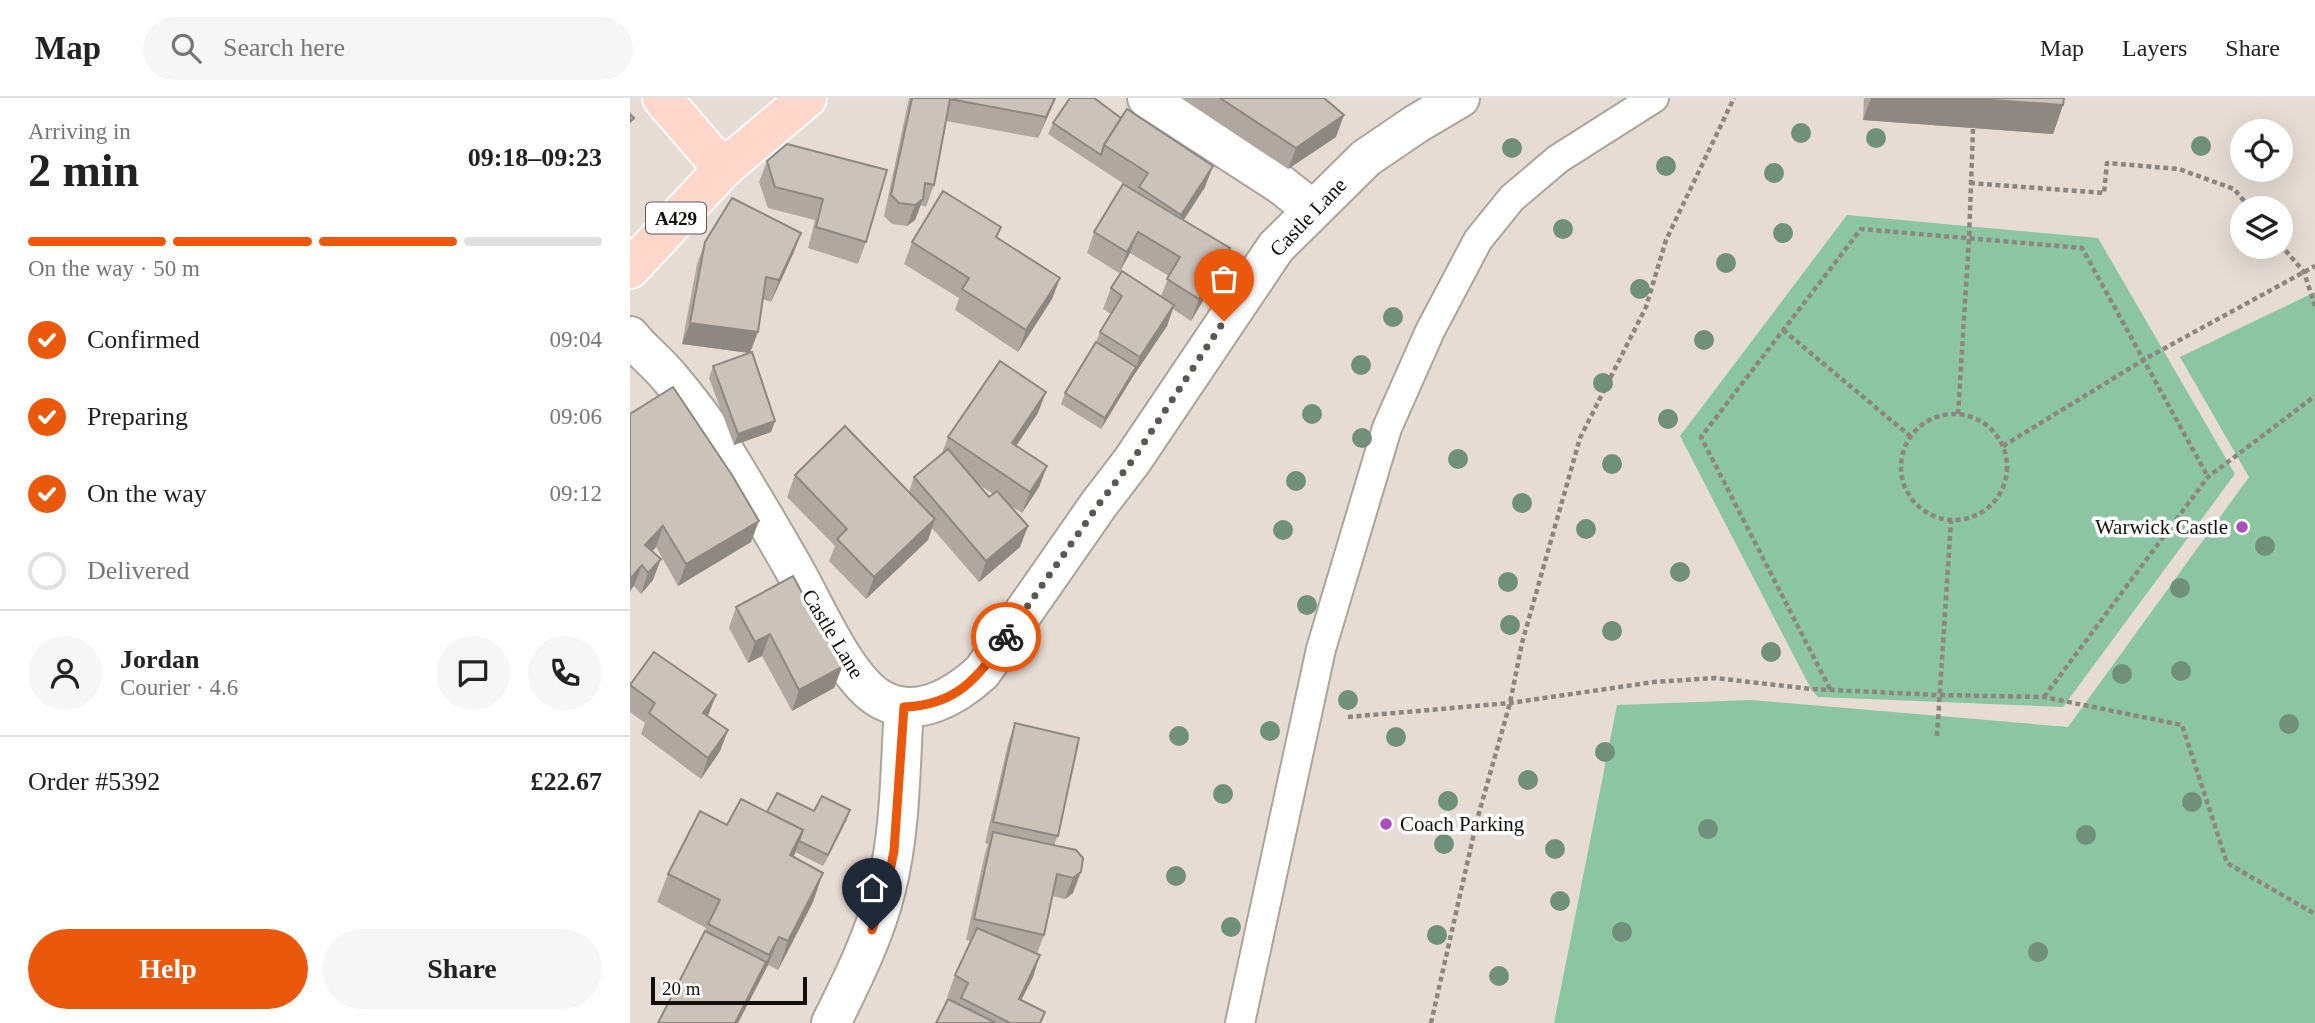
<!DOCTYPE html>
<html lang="en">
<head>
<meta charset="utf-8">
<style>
	:root { --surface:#fff; --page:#f6f6f6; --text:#222; --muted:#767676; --line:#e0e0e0; --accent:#ea580c }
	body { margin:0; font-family:"Times New Roman",serif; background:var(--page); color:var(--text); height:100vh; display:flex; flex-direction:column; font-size:26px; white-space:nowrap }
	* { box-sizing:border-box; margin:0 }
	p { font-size:23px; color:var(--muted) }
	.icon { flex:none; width:38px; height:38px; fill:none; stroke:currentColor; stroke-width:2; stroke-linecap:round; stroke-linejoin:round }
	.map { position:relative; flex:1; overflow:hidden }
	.details { display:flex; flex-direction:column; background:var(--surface); width:630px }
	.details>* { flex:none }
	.buttons { position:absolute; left:1600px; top:21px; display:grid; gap:14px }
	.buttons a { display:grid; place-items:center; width:63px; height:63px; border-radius:50%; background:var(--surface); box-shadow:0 7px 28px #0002; font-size:35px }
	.scale { position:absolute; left:21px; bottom:18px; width:156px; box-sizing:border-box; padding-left:7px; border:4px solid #130f0d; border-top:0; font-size:19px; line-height:24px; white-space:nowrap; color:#130f0d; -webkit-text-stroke:5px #fff; paint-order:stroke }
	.pin { position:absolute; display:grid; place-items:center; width:60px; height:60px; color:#fff; margin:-72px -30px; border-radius:50% 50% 50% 0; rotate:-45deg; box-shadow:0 0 7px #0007 }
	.pin .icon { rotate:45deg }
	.courier { position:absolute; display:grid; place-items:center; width:70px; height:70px; margin:-35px; border:5px solid #ea580c; border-radius:50%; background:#fff; color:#222; box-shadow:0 2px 9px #0007 }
	.summary em { font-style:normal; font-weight:700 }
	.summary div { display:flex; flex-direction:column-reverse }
	.summary { display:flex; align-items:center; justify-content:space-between; height:119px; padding:0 28px }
	h1 { font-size:46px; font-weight:700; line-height:52px }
	.bar { display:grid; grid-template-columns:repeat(4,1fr); gap:10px 7px; align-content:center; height:84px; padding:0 28px }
	.bar i { height:9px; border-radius:5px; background:var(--line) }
	.bar .current { background:var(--accent) }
	.bar p { grid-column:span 4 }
	.line { display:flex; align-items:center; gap:18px; padding:0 28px; border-top:2px solid var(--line) }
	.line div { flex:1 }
	.round { display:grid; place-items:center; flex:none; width:74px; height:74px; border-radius:37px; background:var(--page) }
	ol { padding:0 28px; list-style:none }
	li { display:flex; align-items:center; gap:21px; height:77px }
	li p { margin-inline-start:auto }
	li .icon { padding:7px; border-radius:50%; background:var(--accent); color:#fff; stroke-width:4 }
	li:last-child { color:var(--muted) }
	li i { width:38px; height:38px; border:4px solid var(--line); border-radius:50% }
	.primary-button { display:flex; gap:14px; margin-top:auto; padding:14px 28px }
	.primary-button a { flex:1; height:80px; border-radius:42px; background:var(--accent); color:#fff; font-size:28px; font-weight:700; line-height:80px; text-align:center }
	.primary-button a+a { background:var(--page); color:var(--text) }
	header { display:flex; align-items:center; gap:42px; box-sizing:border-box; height:98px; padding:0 35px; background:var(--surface); border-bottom:2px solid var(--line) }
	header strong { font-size:33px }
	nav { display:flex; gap:38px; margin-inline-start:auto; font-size:24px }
	.search { width:490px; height:63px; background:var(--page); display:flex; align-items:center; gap:18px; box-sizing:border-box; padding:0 24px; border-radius:38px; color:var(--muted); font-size:26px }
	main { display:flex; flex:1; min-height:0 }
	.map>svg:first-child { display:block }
	.green { fill:#8bc5a1 }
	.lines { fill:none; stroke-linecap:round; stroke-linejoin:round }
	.service-casing { stroke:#aca39b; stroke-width:32 }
	.minor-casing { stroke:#aca39b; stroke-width:42 }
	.primary-casing { stroke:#fff; stroke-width:42 }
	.path { stroke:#8d8680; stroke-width:4.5; stroke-dasharray:5 3.5; stroke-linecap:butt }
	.service { stroke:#fff; stroke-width:28 }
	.minor { stroke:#fff; stroke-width:38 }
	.primary { stroke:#fed7ca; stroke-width:38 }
	.tree { fill:#70907b }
	.wall { fill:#afa7a0; fill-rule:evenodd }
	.shaded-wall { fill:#8e8882 }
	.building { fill:#cbc2ba; stroke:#8e8882; stroke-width:2 }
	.done { stroke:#5d5753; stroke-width:7; stroke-dasharray:0 12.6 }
	.route { stroke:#ea580c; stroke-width:9 }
	.poi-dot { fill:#a950bc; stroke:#fff; stroke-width:2.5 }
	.labels { text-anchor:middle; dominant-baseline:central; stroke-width:7; stroke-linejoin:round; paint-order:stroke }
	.shield { fill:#fff; stroke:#5a5756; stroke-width:2 }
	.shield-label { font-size:19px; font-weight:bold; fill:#130f0d }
	.street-label { font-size:21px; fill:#130f0d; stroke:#fff }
	.poi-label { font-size:21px; fill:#130f0d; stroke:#fff; text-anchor:end }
</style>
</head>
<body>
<header>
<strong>Map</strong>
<div class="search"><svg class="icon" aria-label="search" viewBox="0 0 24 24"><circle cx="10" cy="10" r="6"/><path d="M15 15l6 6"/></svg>Search here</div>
<nav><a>Map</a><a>Layers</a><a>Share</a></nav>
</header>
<main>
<section class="details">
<div class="summary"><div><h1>2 min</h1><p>Arriving in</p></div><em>09:18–09:23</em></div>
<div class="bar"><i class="current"></i><i class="current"></i><i class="current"></i><i></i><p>On the way · 50 m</p></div>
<ol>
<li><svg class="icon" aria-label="check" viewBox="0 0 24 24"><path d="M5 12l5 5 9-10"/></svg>Confirmed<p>09:04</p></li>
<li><svg class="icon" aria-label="check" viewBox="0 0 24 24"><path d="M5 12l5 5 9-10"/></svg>Preparing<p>09:06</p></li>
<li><svg class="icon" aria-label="check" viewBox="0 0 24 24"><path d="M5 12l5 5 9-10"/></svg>On the way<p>09:12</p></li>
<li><i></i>Delivered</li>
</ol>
<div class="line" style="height:126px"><a class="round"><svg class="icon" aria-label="person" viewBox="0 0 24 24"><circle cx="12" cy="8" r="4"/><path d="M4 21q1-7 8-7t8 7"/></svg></a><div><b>Jordan</b><p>Courier · 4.6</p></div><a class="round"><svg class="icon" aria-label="chat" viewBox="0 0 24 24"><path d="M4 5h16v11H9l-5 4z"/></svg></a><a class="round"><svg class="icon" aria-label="phone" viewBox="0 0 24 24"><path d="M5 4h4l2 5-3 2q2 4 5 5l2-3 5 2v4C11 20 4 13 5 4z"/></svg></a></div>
<div class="line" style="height:91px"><div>Order #5392</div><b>£22.67</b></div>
<div class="primary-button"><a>Help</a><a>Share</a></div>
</section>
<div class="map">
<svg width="1685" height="925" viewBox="0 0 1685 925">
	<rect width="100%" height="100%" fill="#e6dcd4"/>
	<g class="green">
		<path d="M1217 117 1468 140 1605 376 1433 609 1188 599 1181 591 1050 338Z"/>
		<path d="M1685 194V925H924L987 607 1121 602 1438 629 1619 379 1550 259Z"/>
	</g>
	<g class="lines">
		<defs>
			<path id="service" d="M610 925 691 551 757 330 800 233 848 142 882 100 928 61 1024 0"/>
			<g id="minor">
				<path d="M517 0 650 86 683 112"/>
				<path d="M0 238C12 253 28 265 40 280 58 301 76 325 91 348 116 389 141 430 164 471 185 507 216 583 252 602 288 621 326 598 352 574L469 406 502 363 646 149 736 60 786 26 830 0"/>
				<path d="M201 925C222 883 245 837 256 791 271 732 270 669 274 609"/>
			</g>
			<g id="primary">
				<path d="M32 0 93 71"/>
				<path d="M0 171 93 71 177 0"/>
			</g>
		</defs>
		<use href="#service" class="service-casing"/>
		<use href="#minor" class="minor-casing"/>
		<use href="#primary" class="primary-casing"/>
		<g class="path">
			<path d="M1340 85 1474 95 1477 65 1549 71 1604 91 1620 110"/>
			<path d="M1650 146 1674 174 1685 208"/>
			<path d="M1153 232 1280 338"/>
			<path d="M1328 316 1339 141 1343 31"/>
			<circle cx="1324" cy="369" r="53"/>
			<path d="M1373 348 1515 261 1685 168"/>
			<path d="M1200 591 1071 339 1231 131 1452 150 1578 379"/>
			<path d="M1414 599 1578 379 1685 298"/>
			<path d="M718 619 880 605 1024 584 1085 580 1181 591 1309 597 1414 599 1552 627 1597 765 1685 816"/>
			<path d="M1307 638 1321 423"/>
			<path d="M801 925 847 722 880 605 892 545 950 340 1016 209 1036 142 1104 0"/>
		</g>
		<use href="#service" class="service"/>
		<use href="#minor" class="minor"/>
		<use href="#primary" class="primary"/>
	</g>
	<g class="tree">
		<circle cx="1171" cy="35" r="10"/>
		<circle cx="1246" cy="40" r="10"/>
		<circle cx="1571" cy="48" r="10"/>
		<circle cx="882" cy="50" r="10"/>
		<circle cx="1036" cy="68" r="10"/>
		<circle cx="1144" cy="75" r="10"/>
		<circle cx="933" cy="131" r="10"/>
		<circle cx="1153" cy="135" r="10"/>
		<circle cx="1096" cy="165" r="10"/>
		<circle cx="1010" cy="191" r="10"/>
		<circle cx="763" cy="219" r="10"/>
		<circle cx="1074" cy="242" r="10"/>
		<circle cx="731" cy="267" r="10"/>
		<circle cx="973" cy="285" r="10"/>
		<circle cx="682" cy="316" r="10"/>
		<circle cx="1038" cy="321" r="10"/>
		<circle cx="732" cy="340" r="10"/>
		<circle cx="828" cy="361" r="10"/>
		<circle cx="982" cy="366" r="10"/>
		<circle cx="666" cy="383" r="10"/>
		<circle cx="892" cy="405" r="10"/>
		<circle cx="956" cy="431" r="10"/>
		<circle cx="653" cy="432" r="10"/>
		<circle cx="1635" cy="448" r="10"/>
		<circle cx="1050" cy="474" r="10"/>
		<circle cx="878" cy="484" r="10"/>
		<circle cx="1550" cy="490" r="10"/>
		<circle cx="677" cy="507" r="10"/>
		<circle cx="880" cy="527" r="10"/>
		<circle cx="982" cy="533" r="10"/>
		<circle cx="1141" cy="554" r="10"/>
		<circle cx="1551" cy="573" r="10"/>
		<circle cx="1492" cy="576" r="10"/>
		<circle cx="718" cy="602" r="10"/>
		<circle cx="1659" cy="626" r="10"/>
		<circle cx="640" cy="633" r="10"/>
		<circle cx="549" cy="638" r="10"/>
		<circle cx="766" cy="639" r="10"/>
		<circle cx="975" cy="654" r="10"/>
		<circle cx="898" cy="682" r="10"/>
		<circle cx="593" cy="696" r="10"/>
		<circle cx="818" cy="703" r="10"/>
		<circle cx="1562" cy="704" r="10"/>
		<circle cx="1078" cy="731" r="10"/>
		<circle cx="1456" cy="737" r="10"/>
		<circle cx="814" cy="746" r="10"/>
		<circle cx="925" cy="751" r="10"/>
		<circle cx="546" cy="778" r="10"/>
		<circle cx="930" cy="803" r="10"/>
		<circle cx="601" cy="829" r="10"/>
		<circle cx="992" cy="834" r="10"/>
		<circle cx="807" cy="837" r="10"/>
		<circle cx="1408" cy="854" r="10"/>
		<circle cx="869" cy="878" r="10"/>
	</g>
	<g class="wall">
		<path d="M279 0H426L408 40 316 23 304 87 296 109 291 107 285 122 277 128 262 126 254 118Z"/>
		<path d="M551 0H694L706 39 658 71Z"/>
		<path d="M1234 0H1434L1433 7 1423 36 1233 22Z"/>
		<path d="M423 25 575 89 554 122 592 171 561 223 543 211 537 228 502 280 471 331 431 306 435 295 466 244 470 234 481 216 473 211 481 190 531 198 539 178 500 155 489 175 457 155 464 134 494 86 418 36Z"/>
		<path d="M157 46 236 144 228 166 178 150 185 122 138 110 129 84 137 63Z"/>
		<path d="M371 129 367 140 430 180 422 201 388 254 325 212 329 200 274 166 282 144Z"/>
		<path d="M171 135 163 156 141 204 133 201 120 254 145 323 141 334 104 347 79 280 83 268 118 255 52 246 67 166 75 144Z"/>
		<path d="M408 315 386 348 417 368 409 389 392 415 379 407 398 428 390 449 349 484 302 430 298 442 236 501 199 463 205 448 157 399 165 377 279 394 284 379 312 355 318 339ZM348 386 363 396 359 399Z"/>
		<path d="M0 316 121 444 48 488 26 449 22 453 23 482 11 496 4 488Z"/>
		<path d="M106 509 212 569 204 590 162 613 132 558 118 565 99 530Z"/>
		<path d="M0 587 78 618 98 632 90 653 71 681 11 636 15 625 0 614Z"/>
		<path d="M385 625 428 738 424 747 446 752 443 795 435 801 422 798 414 837 407 856 403 879 391 902 415 914 411 925H306L329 906 317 899 325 877 341 843 336 842 355 755 358 746 355 745 378 646Z"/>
		<path d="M220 712 216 723 193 768 165 754 163 759 183 804 148 872 138 867 108 925 75 833 76 830 27 804 38 776 97 727 137 714Z"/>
	</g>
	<g class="shaded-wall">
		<path d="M425 0H426L408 40 416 19Z"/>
		<path d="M1241 0H1335L1433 7 1423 36 1233 22Z"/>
		<path d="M714 17 706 39 658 71 666 50Z"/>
		<path d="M583 68 575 89 543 138 551 117Z"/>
		<path d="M293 101 285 122 277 128 285 107Z"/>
		<path d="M508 134 500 155 489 175 497 154Z"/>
		<path d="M171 135 163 156 141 204 149 182Z"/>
		<path d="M600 150 592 171 561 223 569 201Z"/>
		<path d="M430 180 422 201 388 254 396 232Z"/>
		<path d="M544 207 537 228 502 280 471 331 475 320 506 269 510 259Z"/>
		<path d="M60 225 128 234 120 255 52 246Z"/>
		<path d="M416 294 408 315 374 366 382 345Z"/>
		<path d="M145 323 141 334 104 347 108 336Z"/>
		<path d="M417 368 409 389 392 415 400 394Z"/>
		<path d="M305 421 298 442 236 501 244 479Z"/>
		<path d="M129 423 121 444 48 488 56 466Z"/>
		<path d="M33 428 26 449 8 469 15 447Z"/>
		<path d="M398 428 390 449 349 484 356 463Z"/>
		<path d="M31 461 23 482 11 496 18 475Z"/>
		<path d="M12 467 4 488 0 493V481Z"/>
		<path d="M140 536 132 558 118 565 125 544Z"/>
		<path d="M212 569 204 590 162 613 169 592Z"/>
		<path d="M86 597 78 618 73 615Z"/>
		<path d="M98 632 90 653 71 681 78 660Z"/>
		<path d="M220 712 216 723 193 768 198 757Z"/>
		<path d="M173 732 163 761 160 757Z"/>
		<path d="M451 774 443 795 435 801 443 780Z"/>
		<path d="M193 775 183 804 148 872 158 843Z"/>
		<path d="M149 839 138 867 108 925H105Z"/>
		<path d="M410 857 403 879 381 922 389 901Z"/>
	</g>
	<g class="building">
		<path d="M282 0H425L416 19 320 1 304 87 295 85 293 101 285 107 269 105 261 97Z"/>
		<path d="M440 0H464L491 20 474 47 471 57 423 25Z"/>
		<path d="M590 0H694L714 17 666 50Z"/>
		<path d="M1335 0H1434L1433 7Z"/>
		<path d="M497 11 583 68 551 117 509 89 518 75 474 47Z"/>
		<path d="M0 16 4 20 0 24Z"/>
		<path d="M157 46 257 72 236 144 186 129 193 101 145 89 137 63Z"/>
		<path d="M493 86 600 150 569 201 537 181 550 159 508 134 497 154 464 134Z"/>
		<path d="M313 93 371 129 366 139 430 180 396 232 332 191 339 180 282 144Z"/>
		<path d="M102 100 171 135 149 182 136 179 128 234 60 225 75 144Z"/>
		<path d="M492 173 544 207 510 259 470 234 492 198 481 190Z"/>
		<path d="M466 244 506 269 475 320 435 295Z"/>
		<path d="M122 254 145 323 108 336 83 268Z"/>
		<path d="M370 263 416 294 382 345 417 368 400 394 318 339Z"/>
		<path d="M43 289 102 377 129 423 56 466 33 428 15 447 31 461 18 475 12 467 0 481V316Z"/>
		<path d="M215 328 305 421 244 479 207 441 217 431 165 377Z"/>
		<path d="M318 351 359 399 367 393 398 428 356 463 284 379Z"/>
		<path d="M163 478 212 569 169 592 140 536 125 544 106 509Z"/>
		<path d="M24 554 86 597 73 615 98 632 78 660 19 615 25 605 0 587Z"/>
		<path d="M385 625 449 640 428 738 363 724Z"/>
		<path d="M147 695 184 713 192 698 220 712 198 757 169 743 173 732 137 714Z"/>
		<path d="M111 701 173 732 160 757 193 775 158 843 149 839 139 857 78 826 90 802 38 776 70 713 97 727Z"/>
		<path d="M363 734 446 752 453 760 451 774 443 780 427 776 414 837 344 821Z"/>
		<path d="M347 830 410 857 389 901 415 914 410 925H380L331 900 338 885 325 877Z"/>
		<path d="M75 833 136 864 105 925H28Z"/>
		<path d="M318 901 366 925H306Z"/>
	</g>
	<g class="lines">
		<path class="done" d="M376 539 469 406 502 363 594 223"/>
		<path class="route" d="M242 832 256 793 264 753 274 609C327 607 348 580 376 539"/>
	</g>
	<g class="poi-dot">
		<circle cx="1612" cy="429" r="7"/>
		<circle cx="756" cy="726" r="7"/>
	</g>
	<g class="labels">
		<rect class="shield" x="16" y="104.5" width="60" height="31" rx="5"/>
		<g class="shield-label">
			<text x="46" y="120">A429</text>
		</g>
		<g class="street-label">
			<text transform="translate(678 119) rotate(-46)">Castle Lane</text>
			<text transform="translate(203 536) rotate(59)">Castle Lane</text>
		</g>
		<g class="poi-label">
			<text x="1598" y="429">Warwick Castle</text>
			<text x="770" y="726" text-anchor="start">Coach Parking</text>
		</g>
	</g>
</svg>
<div class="buttons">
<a><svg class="icon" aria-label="locate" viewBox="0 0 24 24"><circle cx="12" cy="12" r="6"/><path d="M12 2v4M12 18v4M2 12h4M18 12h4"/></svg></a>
<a><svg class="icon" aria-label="layers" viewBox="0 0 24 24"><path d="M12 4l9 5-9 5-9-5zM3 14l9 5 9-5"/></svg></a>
</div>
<div class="scale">20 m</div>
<div class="pin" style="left:594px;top:223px;background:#ea580c"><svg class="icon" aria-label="bag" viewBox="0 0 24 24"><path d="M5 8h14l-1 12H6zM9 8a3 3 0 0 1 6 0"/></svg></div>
<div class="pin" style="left:242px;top:832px;background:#1f2937"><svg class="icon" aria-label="home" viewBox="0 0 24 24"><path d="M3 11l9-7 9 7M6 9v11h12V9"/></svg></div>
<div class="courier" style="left:376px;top:539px"><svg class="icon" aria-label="bike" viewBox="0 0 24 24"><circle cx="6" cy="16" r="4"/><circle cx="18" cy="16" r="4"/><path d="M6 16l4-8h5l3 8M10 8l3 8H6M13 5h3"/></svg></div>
</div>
</main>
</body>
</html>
